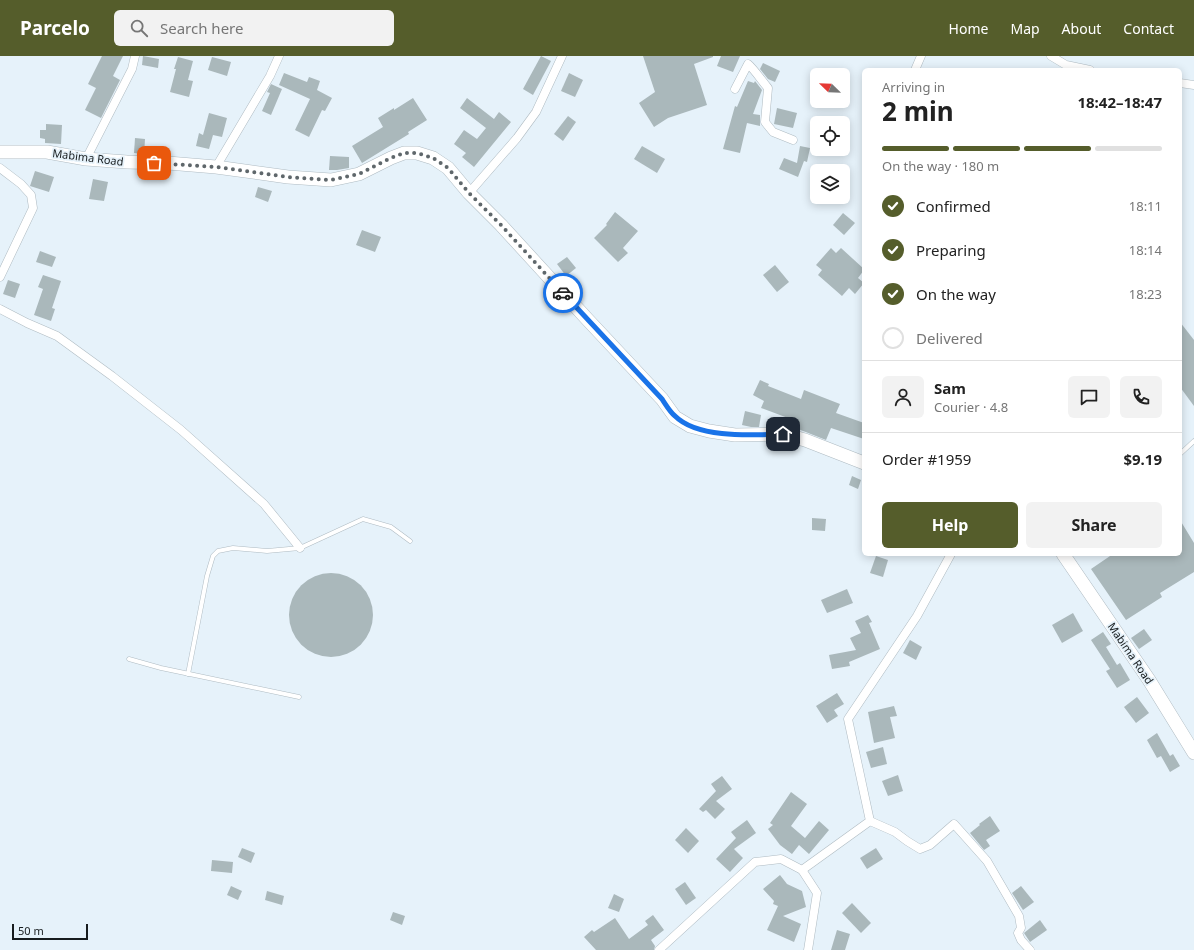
<!DOCTYPE html>
<html lang="en">
<head>
<meta charset="utf-8">
<style>
	:root { --surface:#fff; --page:#f2f2f2; --text:#222; --muted:#767676; --line:#e0e0e0; --accent:#555d2b }
	body { margin:0; font-family:"Noto Sans",sans-serif; background:var(--page); color:var(--text); height:100vh; display:flex; flex-direction:column; font-size:15px; white-space:nowrap }
	* { box-sizing:border-box; margin:0 }
	p { font-size:13px; color:var(--muted) }
	.icon { flex:none; width:22px; height:22px; fill:none; stroke:currentColor; stroke-width:2; stroke-linecap:round; stroke-linejoin:round }
	.map { position:relative; flex:1; overflow:hidden }
	.side { position:absolute; left:862px; top:12px; width:320px; height:488px; display:flex; flex-direction:column; background:var(--surface); border-radius:6px; box-shadow:0 2px 10px #0003 }
	.side>* { flex:none }
	.needle { width:26px; rotate:293deg }
	.buttons { position:absolute; left:810px; top:12px; display:grid; gap:8px }
	.buttons a { display:grid; place-items:center; width:40px; height:40px; border-radius:6px; background:var(--surface); box-shadow:0 2px 10px #0003; font-size:20px }
	.scale { position:absolute; left:12px; bottom:10px; width:76px; box-sizing:border-box; padding-left:4px; border:2px solid #171c1e; border-top:0; font-size:11px; line-height:14px; white-space:nowrap; color:#171c1e; -webkit-text-stroke:3px #e6f2fa; paint-order:stroke }
	.pin { position:absolute; display:grid; place-items:center; width:34px; height:34px; color:#fff; margin:-17px; border-radius:8px; box-shadow:0 2px 6px #0006 }
	.courier { position:absolute; display:grid; place-items:center; width:40px; height:40px; margin:-20px; border:3px solid #1a73e8; border-radius:50%; background:#fff; color:#222; box-shadow:0 1px 5px #0007 }
	.summary em { font-style:normal; font-weight:700 }
	.summary div { display:flex; flex-direction:column-reverse }
	.summary { display:flex; align-items:center; justify-content:space-between; height:68px; padding:0 20px }
	h1 { font-size:26px; font-weight:700; line-height:30px }
	.bar { display:grid; grid-template-columns:repeat(4,1fr); gap:6px 4px; align-content:center; height:48px; padding:0 20px }
	.bar i { height:5px; border-radius:3px; background:var(--line) }
	.bar .active { background:var(--accent) }
	.bar p { grid-column:span 4 }
	.line { display:flex; align-items:center; gap:10px; padding:0 20px; border-top:1px solid var(--line) }
	.line div { flex:1 }
	.round { display:grid; place-items:center; flex:none; width:42px; height:42px; border-radius:6px; background:var(--page) }
	ol { padding:0 20px; list-style:none }
	li { display:flex; align-items:center; gap:12px; height:44px }
	li p { margin-inline-start:auto }
	li .icon { padding:4px; border-radius:50%; background:var(--accent); color:#fff; stroke-width:4 }
	li:last-child { color:var(--muted) }
	li i { width:22px; height:22px; border:2px solid var(--line); border-radius:50% }
	.primary-button { display:flex; gap:8px; margin-top:auto; padding:8px 20px }
	.primary-button a { flex:1; height:46px; border-radius:6px; background:var(--accent); color:#fff; font-size:16px; font-weight:700; line-height:46px; text-align:center }
	.primary-button a+a { background:var(--page); color:var(--text) }
	header { display:flex; align-items:center; gap:24px; box-sizing:border-box; height:56px; padding:0 20px; background:var(--accent); color:#fff }
	header strong { font-size:19px }
	nav { display:flex; gap:22px; margin-inline-start:auto; font-size:14px }
	.search { width:280px; height:36px; background:var(--page); display:flex; align-items:center; gap:10px; box-sizing:border-box; padding:0 14px; border-radius:6px; color:var(--muted); font-size:15px }
	.map>svg:first-child { display:block }
	.building { fill:#aab8bb }
	.lines { fill:none; stroke-linecap:round; stroke-linejoin:round }
	.service-casing { stroke:#afbbc2; stroke-width:5 }
	.minor-casing { stroke:#afbbc2; stroke-width:9 }
	.primary-casing { stroke:#afbbc2; stroke-width:14 }
	.service { stroke:#fff; stroke-width:4 }
	.minor { stroke:#fff; stroke-width:8 }
	.primary { stroke:#fff; stroke-width:13 }
	.done { stroke:#5f676b; stroke-width:4; stroke-dasharray:0 7.2 }
	.route { stroke:#1a73e8; stroke-width:5 }
	.labels { text-anchor:middle; dominant-baseline:central; stroke-width:3.5; stroke-linejoin:round; paint-order:stroke }
	.street-label { font-size:11px; fill:#171c1e; stroke:#e6f2fa }
</style>
</head>
<body>
<header>
<strong>Parcelo</strong>
<div class="search"><svg class="icon" aria-label="search" viewBox="0 0 24 24"><circle cx="10" cy="10" r="6"/><path d="M15 15l6 6"/></svg>Search here</div>
<nav><a>Home</a><a>Map</a><a>About</a><a>Contact</a></nav>
</header>
<div class="map">
<svg width="1194" height="894" viewBox="0 0 1194 894">
	<rect width="100%" height="100%" fill="#e6f2fa"/>
	<g class="building">
		<path d="M102 0H123L113 20 120 24 101 62 85 54 96 32 88 28Z"/>
		<path d="M143 0 159 3 158 12 142 9Z"/>
		<path d="M541 0 551 5 533 39 523 33Z"/>
		<path d="M643 0H713V1L694 8 707 49 668 62 654 71 639 47 655 36Z"/>
		<path d="M721 0H740L733 16 717 10Z"/>
		<path d="M178 1 193 5 188 24 193 25 189 41 170 36 176 13H174Z"/>
		<path d="M212 1 231 6 227 20 208 14Z"/>
		<path d="M763 7 780 15 775 26 768 23 760 13Z"/>
		<path d="M284 17 307 26 309 21 320 25 317 34 332 42 325 55 322 54 309 81 295 74 310 43 279 29Z"/>
		<path d="M569 17 583 24 575 41 561 35Z"/>
		<path d="M748 25 754 27 755 25 762 34 753 58 760 59V70L747 67 740 97 723 93 735 50 737 51Z"/>
		<path d="M271 28 282 33 271 59 262 55 270 37 267 36Z"/>
		<path d="M413 42 427 64 408 76 409 78 362 107 352 90 383 71 378 62 394 52V54Z"/>
		<path d="M467 42 494 63 499 56 511 66 474 111 462 101 466 97 454 88 464 74 477 83 486 72 460 52Z"/>
		<path d="M777 52 797 57 793 72 774 68Z"/>
		<path d="M209 57 227 62 222 81 213 79 209 93 196 90 199 77 203 79Z"/>
		<path d="M568 60 576 66 563 85 554 78Z"/>
		<path d="M46 68 62 69 61 88 45 87V83L40 82V74H46Z"/>
		<path d="M135 82 145 83 144 98 134 97Z"/>
		<path d="M642 90 665 103 657 117 634 103Z"/>
		<path d="M800 90 810 92 807 106 804 105 798 121 779 113 784 102 797 107Z"/>
		<path d="M330 100 349 101V112L337 114H329Z"/>
		<path d="M35 115 54 121 49 136 30 130Z"/>
		<path d="M93 123 108 126 104 145 89 143Z"/>
		<path d="M258 131 272 135 268 146 255 141Z"/>
		<path d="M615 156 638 175 623 192 628 197 618 206 594 182 607 169 606 168Z"/>
		<path d="M843 157 855 167 844 179 833 169Z"/>
		<path d="M362 174 381 181 375 196 356 189Z"/>
		<path d="M831 192 836 197 841 192 864 213V214L858 222 864 227 855 238 849 232 842 240 818 219 822 214 816 209Z"/>
		<path d="M40 195 56 201 52 211 36 206Z"/>
		<path d="M567 201 576 212 566 220 557 208Z"/>
		<path d="M775 209 789 226 777 236 763 219Z"/>
		<path d="M43 219 61 225 52 252 55 253 51 265 34 259 43 233 38 231Z"/>
		<path d="M8 224 20 228 15 242 3 238Z"/>
		<path d="M1180 266 1194 284V350L1180 331Z"/>
		<path d="M760 324 769 328 768 330 801 343 804 334 840 348 836 357 864 367V383L831 372 826 384 793 371 796 365 761 352 764 345 753 339Z"/>
		<path d="M745 355 761 359 759 371H751L742 369Z"/>
		<path d="M852 420 861 424 858 433 849 429Z"/>
		<path d="M812 462 826 463 825 475 812 474Z"/>
		<path d="M1180 464 1194 487V516L1160 537 1162 541 1126 564 1091 513 1113 498H1180Z"/>
		<path d="M876 500 888 504 883 521 870 517Z"/>
		<circle cx="331" cy="559" r="42"/>
		<path d="M847 533 853 547 827 557 821 544Z"/>
		<path d="M1073 557 1083 575 1062 587 1052 569Z"/>
		<path d="M868 559 872 566 869 567 880 593 849 606 850 610 832 613 829 599 856 594 850 582 861 577 855 565Z"/>
		<path d="M1144 573 1152 584 1139 593 1131 582Z"/>
		<path d="M1103 576 1111 588 1106 591 1117 609 1120 607 1130 624 1117 632 1106 615 1110 613 1091 584Z"/>
		<path d="M910 584 922 591 916 604 903 597Z"/>
		<path d="M837 637 844 648 834 654 838 660 827 667 816 650Z"/>
		<path d="M1137 641 1149 657 1136 667 1124 651Z"/>
		<path d="M894 650 897 660 890 661 895 682 874 687 868 656Z"/>
		<path d="M1157 677 1170 700 1173 698 1180 710 1170 716 1161 700 1157 702 1147 684Z"/>
		<path d="M883 691 887 708 871 712 866 696Z"/>
		<path d="M898 719 903 735 888 740 882 725Z"/>
		<path d="M722 720 732 733 716 745 725 753 715 763 706 754 703 756 699 753 716 735 711 728Z"/>
		<path d="M791 736 807 748 791 770 805 782 819 765 829 774 809 798 799 789 792 798 780 789 768 773 773 769 770 767Z"/>
		<path d="M990 760 1000 775 986 784 990 790 984 794 970 777 980 769 979 768Z"/>
		<path d="M747 764 756 777 734 793 743 802 730 816 716 803 736 782 731 776Z"/>
		<path d="M686 772 699 785 688 797 675 784Z"/>
		<path d="M242 792 255 797 251 807 238 801Z"/>
		<path d="M876 792 883 803 867 813 860 802Z"/>
		<path d="M212 804 233 806 232 817 211 815Z"/>
		<path d="M780 819 787 828 802 835 806 851 783 860 801 868 794 886 767 874 778 850 773 848 774 845 763 833Z"/>
		<path d="M685 826 696 842 686 849 675 833Z"/>
		<path d="M231 830 242 835 238 844 227 839Z"/>
		<path d="M1021 830 1034 846 1023 854 1012 837Z"/>
		<path d="M267 835 284 840 282 849 265 844Z"/>
		<path d="M614 838 624 843 619 856 608 852Z"/>
		<path d="M852 847 871 867 861 877 842 857Z"/>
		<path d="M393 856 405 860 402 869 390 864Z"/>
		<path d="M653 859 664 874 651 884 655 890 654 894H596L584 881 592 874 594 876 615 862 629 883 648 869 645 865Z"/>
		<path d="M1040 864 1047 874 1030 886 1024 877Z"/>
		<path d="M837 874 850 878 845 894H831Z"/>
	</g>
	<g class="lines">
		<defs>
			<g id="service">
				<path d="M1180 398 1194 385"/>
				<path d="M129 603 161 612 299 641"/>
				<path d="M188 618 207 520 213 500 218 495 233 492 267 495 300 492 363 463 391 471 410 485"/>
			</g>
			<g id="minor">
				<path d="M1051 0 1066 9 1090 14"/>
				<path d="M915 14 921 0"/>
				<path d="M1180 27 1194 29"/>
				<path d="M735 33 748 8C754 13 762 25 768 32L765 66 773 76 793 84"/>
				<path d="M86 103 132 13 135 0"/>
				<path d="M216 111 270 20 279 0"/>
				<path d="M0 112 21 128 31 139 33 152 0 221"/>
				<path d="M469 137 517 82 536 56 562 0"/>
				<path d="M0 253 27 267 57 280 112 320 181 374 264 448 300 492"/>
				<path d="M870 765 895 776 907 785 920 793 930 789 954 768 987 805 1019 860 1021 872 1018 877 1021 884 1030 894"/>
				<path d="M659 894 755 806 781 803 802 814"/>
				<path d="M808 894 817 837 802 814 870 765 848 663 917 560 951 498"/>
			</g>
			<g id="primary">
				<path d="M0 96H47L86 103 127 106 168 107 216 111 288 121 331 124 359 118 391 102 404 97H417L433 102 448 112 469 137 501 169 587 263 662 343 675 361 690 370 709 375 735 379 783 378 805 384 864 407"/>
				<path d="M1063 498 1149 624 1194 697"/>
			</g>
		</defs>
		<use href="#service" class="service-casing"/>
		<use href="#minor" class="minor-casing"/>
		<use href="#primary" class="primary-casing"/>
		<use href="#service" class="service"/>
		<use href="#minor" class="minor"/>
		<use href="#primary" class="primary"/>
	</g>
	<g class="lines">
		<path class="done" d="M154 107 216 111 288 121 330 124 359 118 391 102 404 97H417L433 102 448 112 469 137 501 169 563 237"/>
		<path class="route" d="M563 237 662 343C666 349 670 356 675 360 698 383 753 379 783 378"/>
	</g>
	<g class="labels">
		<g class="street-label">
			<text transform="translate(88 101) rotate(7)">Mabima Road</text>
			<text transform="translate(1131 597) rotate(56)">Mabima Road</text>
		</g>
	</g>
</svg>
<div class="buttons">
<a><svg class="needle" viewBox="-14 -14 28 28"><path d="M0-13l5 13h-10z" fill="#e53935"/><path d="M0 13l5-13h-10z" fill="#767676"/></svg></a>
<a><svg class="icon" aria-label="locate" viewBox="0 0 24 24"><circle cx="12" cy="12" r="6"/><path d="M12 2v4M12 18v4M2 12h4M18 12h4"/></svg></a>
<a><svg class="icon" aria-label="layers" viewBox="0 0 24 24"><path d="M12 4l9 5-9 5-9-5zM3 14l9 5 9-5"/></svg></a>
</div>
<div class="scale">50 m</div>
<div class="pin" style="left:154px;top:107px;background:#ea580c"><svg class="icon" aria-label="bag" viewBox="0 0 24 24"><path d="M5 8h14l-1 12H6zM9 8a3 3 0 0 1 6 0"/></svg></div>
<div class="pin" style="left:783px;top:378px;background:#1f2937"><svg class="icon" aria-label="home" viewBox="0 0 24 24"><path d="M3 11l9-7 9 7M6 9v11h12V9"/></svg></div>
<div class="courier" style="left:563px;top:237px"><svg class="icon" aria-label="car" viewBox="0 0 24 24"><path d="M5 17H2v-5l4-1 3-4h7l3 4 3 1v5h-3M9 17h6M6 11h13"/><circle cx="7" cy="17" r="2"/><circle cx="17" cy="17" r="2"/></svg></div>
<section class="side">
<div class="summary"><div><h1>2 min</h1><p>Arriving in</p></div><em>18:42–18:47</em></div>
<div class="bar"><i class="active"></i><i class="active"></i><i class="active"></i><i></i><p>On the way · 180 m</p></div>
<ol>
<li><svg class="icon" aria-label="check" viewBox="0 0 24 24"><path d="M5 12l5 5 9-10"/></svg>Confirmed<p>18:11</p></li>
<li><svg class="icon" aria-label="check" viewBox="0 0 24 24"><path d="M5 12l5 5 9-10"/></svg>Preparing<p>18:14</p></li>
<li><svg class="icon" aria-label="check" viewBox="0 0 24 24"><path d="M5 12l5 5 9-10"/></svg>On the way<p>18:23</p></li>
<li><i></i>Delivered</li>
</ol>
<div class="line" style="height:72px"><a class="round"><svg class="icon" aria-label="person" viewBox="0 0 24 24"><circle cx="12" cy="8" r="4"/><path d="M4 21q1-7 8-7t8 7"/></svg></a><div><b>Sam</b><p>Courier · 4.8</p></div><a class="round"><svg class="icon" aria-label="chat" viewBox="0 0 24 24"><path d="M4 5h16v11H9l-5 4z"/></svg></a><a class="round"><svg class="icon" aria-label="phone" viewBox="0 0 24 24"><path d="M5 4h4l2 5-3 2q2 4 5 5l2-3 5 2v4C11 20 4 13 5 4z"/></svg></a></div>
<div class="line" style="height:52px"><div>Order #1959</div><b>$9.19</b></div>
<div class="primary-button"><a>Help</a><a>Share</a></div>
</section>
</div>
</body>
</html>
